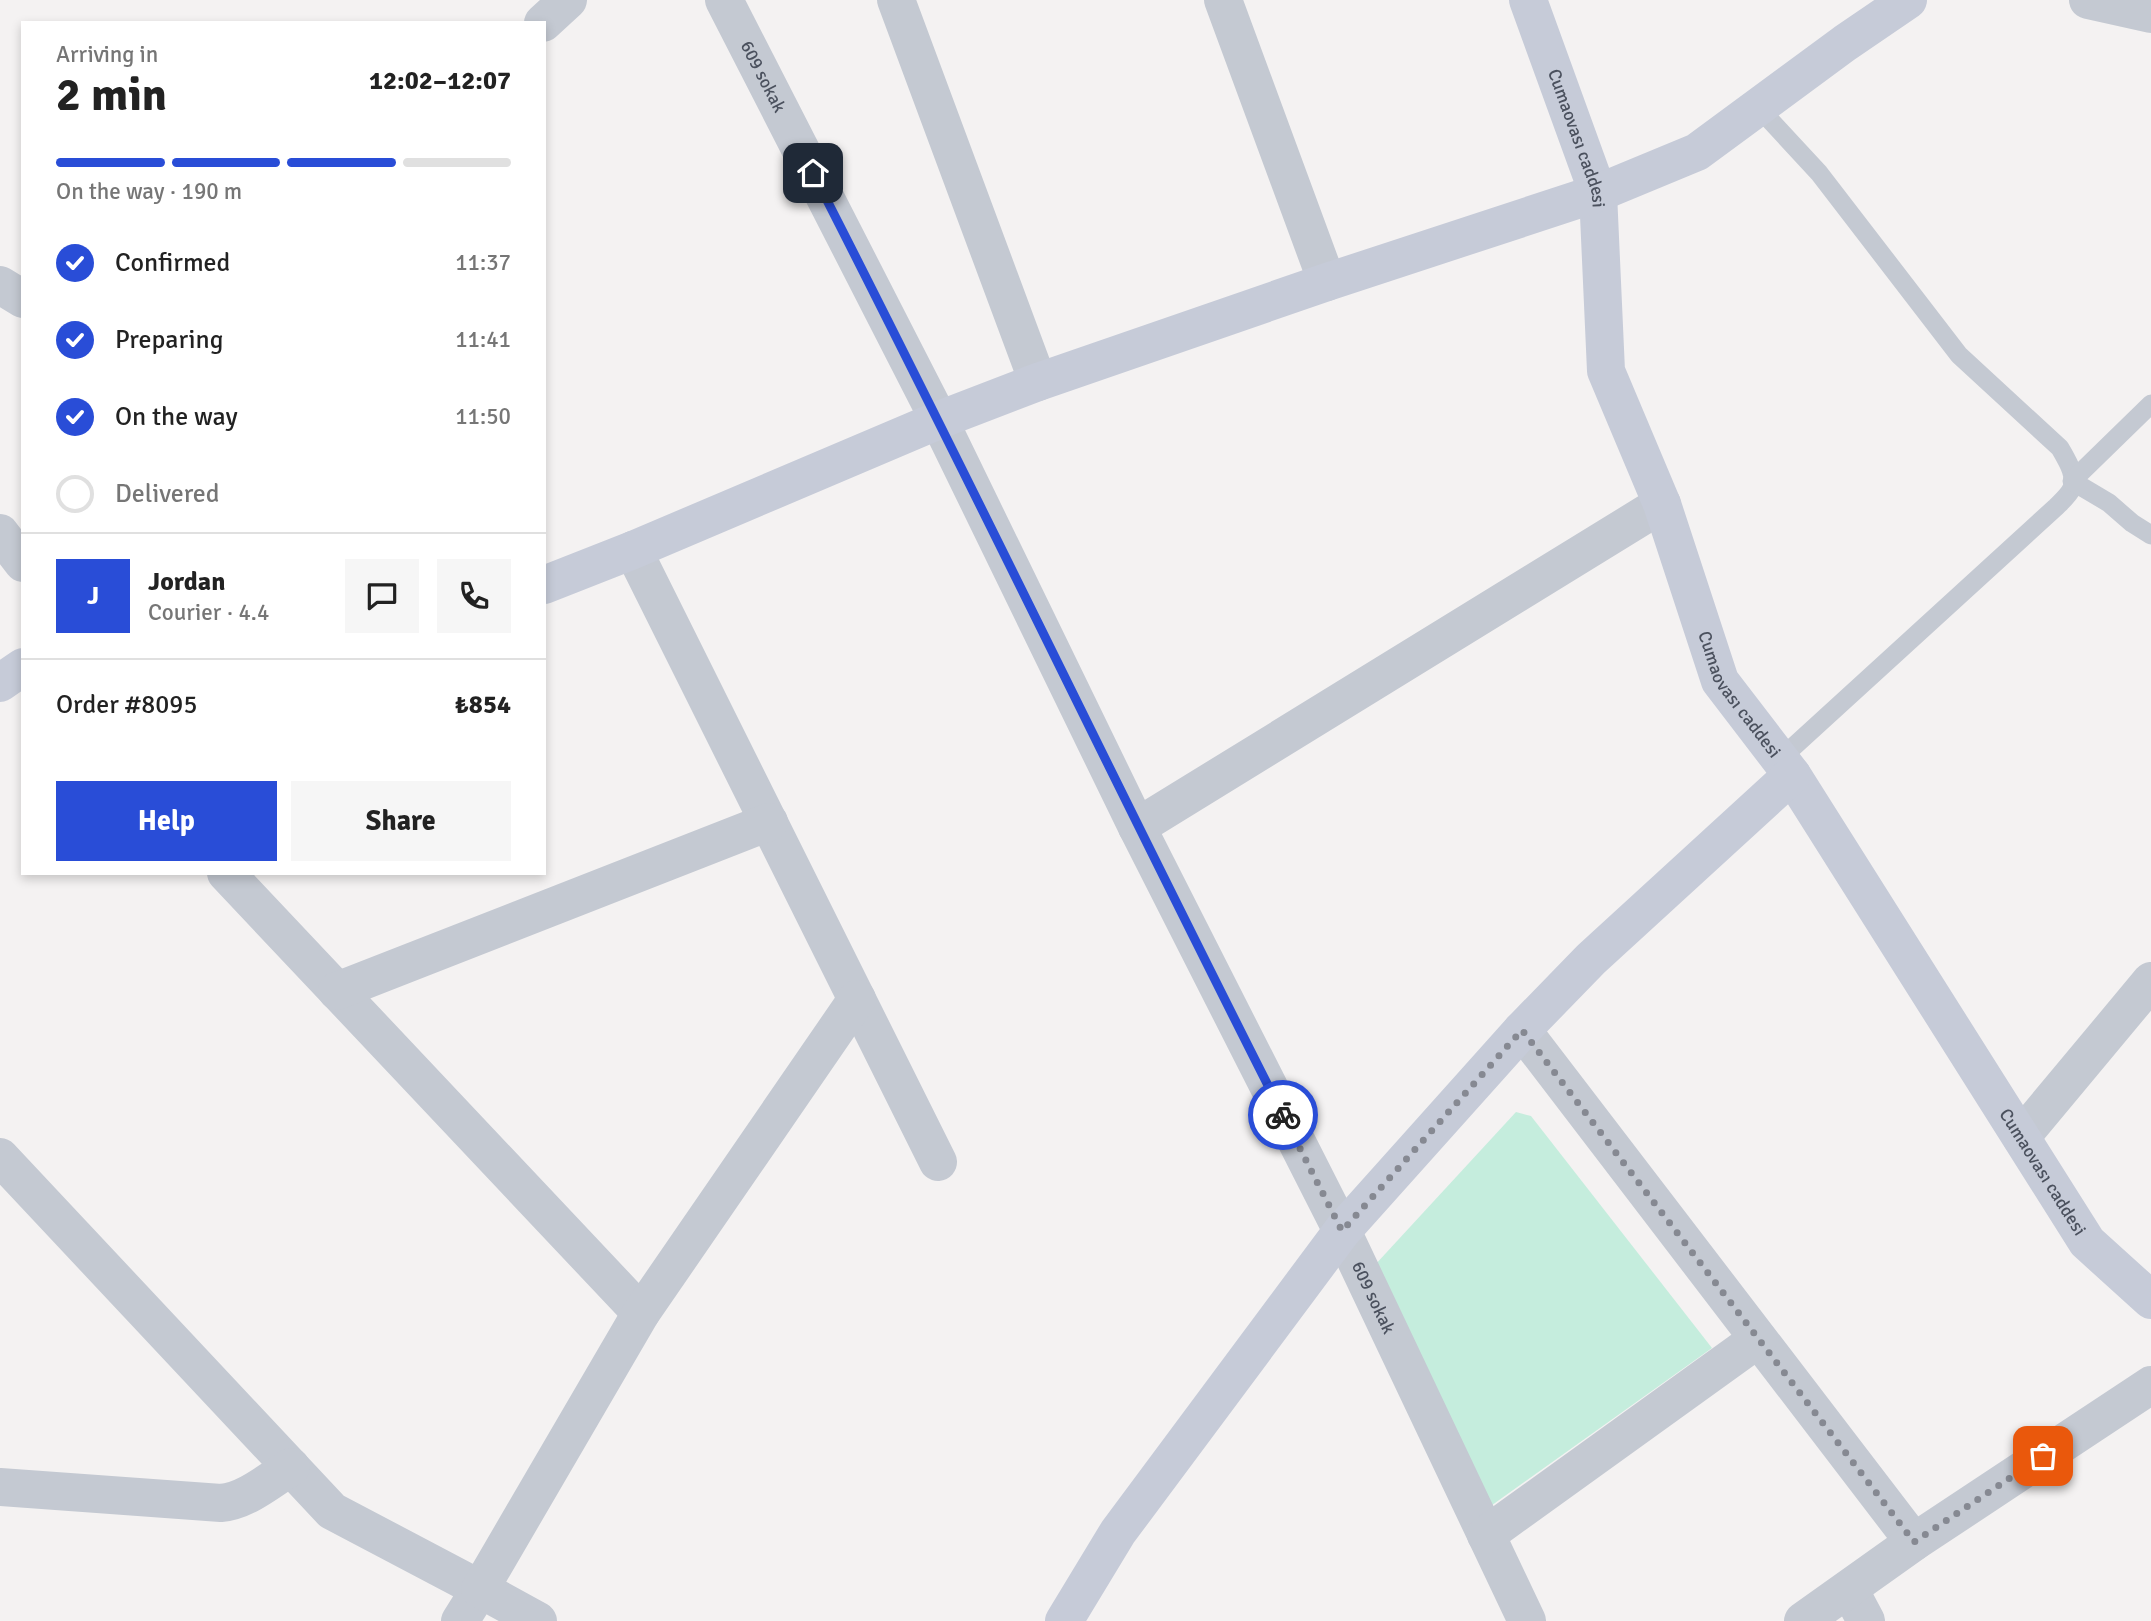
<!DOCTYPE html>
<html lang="en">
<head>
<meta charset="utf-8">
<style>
	:root { --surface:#fff; --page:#f6f6f6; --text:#222; --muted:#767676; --line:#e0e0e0; --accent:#294dd7 }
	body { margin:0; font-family:Signika,sans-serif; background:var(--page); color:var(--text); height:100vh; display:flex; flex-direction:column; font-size:26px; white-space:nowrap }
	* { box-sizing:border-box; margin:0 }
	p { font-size:23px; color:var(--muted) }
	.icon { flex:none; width:38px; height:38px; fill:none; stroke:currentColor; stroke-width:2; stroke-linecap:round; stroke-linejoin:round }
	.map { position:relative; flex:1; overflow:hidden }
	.drawer { position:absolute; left:21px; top:21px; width:525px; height:854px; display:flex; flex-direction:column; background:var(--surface); border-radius:0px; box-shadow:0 4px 10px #0003 }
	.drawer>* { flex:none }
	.pin { position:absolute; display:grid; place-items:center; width:60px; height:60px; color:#fff; margin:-30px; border-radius:14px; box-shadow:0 4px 10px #0006 }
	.courier { position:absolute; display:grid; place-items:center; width:70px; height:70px; margin:-35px; border:5px solid #294dd7; border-radius:50%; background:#fff; color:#222; box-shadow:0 2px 9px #0007 }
	.head em { font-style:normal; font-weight:800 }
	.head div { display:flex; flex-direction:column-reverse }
	.head { display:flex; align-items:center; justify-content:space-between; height:119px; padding:0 35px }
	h1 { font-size:46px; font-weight:800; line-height:52px }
	.bar { display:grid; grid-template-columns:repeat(4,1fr); gap:10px 7px; align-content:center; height:84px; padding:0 35px }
	.bar i { height:9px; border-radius:5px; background:var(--line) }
	.bar .active { background:var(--accent) }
	.bar p { grid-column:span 4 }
	.line { display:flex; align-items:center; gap:18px; padding:0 35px; border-top:2px solid var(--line) }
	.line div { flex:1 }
	.round { display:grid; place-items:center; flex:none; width:74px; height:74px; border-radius:0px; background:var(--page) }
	ol { padding:0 35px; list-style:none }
	li { display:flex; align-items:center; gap:21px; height:77px }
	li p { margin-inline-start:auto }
	li .icon { padding:7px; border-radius:50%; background:var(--accent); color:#fff; stroke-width:4 }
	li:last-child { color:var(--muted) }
	li i { width:38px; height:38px; border:4px solid var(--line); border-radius:50% }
	.button { display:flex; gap:14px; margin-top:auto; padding:14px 35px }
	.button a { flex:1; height:80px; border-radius:0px; background:var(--accent); color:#fff; font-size:28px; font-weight:800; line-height:80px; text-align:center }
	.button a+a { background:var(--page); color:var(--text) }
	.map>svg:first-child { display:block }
	.green { fill:#c5eddd }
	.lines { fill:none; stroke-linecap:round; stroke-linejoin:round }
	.lane { stroke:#c4c9d2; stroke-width:19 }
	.street { stroke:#c4c9d2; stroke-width:38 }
	.secondary { stroke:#c6cbd8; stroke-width:38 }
	.done { stroke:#868992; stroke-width:7; stroke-dasharray:0 12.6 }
	.route { stroke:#294dd7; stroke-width:9 }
	.labels { text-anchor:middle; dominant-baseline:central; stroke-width:6; stroke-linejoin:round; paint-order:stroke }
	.street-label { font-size:18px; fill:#4b515e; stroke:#fff }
</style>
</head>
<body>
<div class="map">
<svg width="2151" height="1621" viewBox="0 0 2151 1621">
	<rect width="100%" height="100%" fill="#f4f2f2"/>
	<path class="green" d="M1516 1112 1531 1116 1712 1348 1488 1508 1374 1266Z"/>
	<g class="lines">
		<g class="lane">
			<path d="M1758 107 1819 173 1959 355 2060 448C2066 459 2077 475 2072 488 2069 495 2061 502 2056 507L1780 759"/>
			<path d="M2151 404 2072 481 2109 503 2132 523 2151 535"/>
		</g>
		<g class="street">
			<path id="s1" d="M724 0 939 420 1137 827 1342 1231 1527 1621"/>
			<path d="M896 0 1038 382"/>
			<path d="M1223 0 1327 282"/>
			<path d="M2088 0 2151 14"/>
			<path d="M543 23 568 0"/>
			<path d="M0 285 23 299"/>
			<path d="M0 533 23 563"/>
			<path d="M633 550 938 1162"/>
			<path d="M1137 827 1662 504"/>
			<path d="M226 873 641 1313"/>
			<path d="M337 991 769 822"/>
			<path d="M1522 1030 1914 1542"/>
			<path d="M2021 1137 2151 981"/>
			<path d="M0 1157 332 1511 480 1589 460 1621"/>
			<path d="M0 1487 221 1503C246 1501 270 1480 291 1467"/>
			<path d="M1486 1535 1758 1339"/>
			<path d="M1849 1589 1866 1621"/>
			<path d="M538 1621 480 1589 641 1313 857 999"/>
			<path d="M1803 1621 1914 1542 2151 1385"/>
		</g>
		<g class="secondary">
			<path id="s2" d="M1528 0 1598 193 1606 371 1662 504 1720 681 1792 775 2087 1242 2151 1300"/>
			<path d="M544 585 633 550 939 420 1038 382 1327 282 1598 193 1697 152 1845 43 1908 0"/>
			<path d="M0 683 23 667"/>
			<path d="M1064 1621 1118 1532 1342 1231 1522 1030 1591 959 1792 775"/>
		</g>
	</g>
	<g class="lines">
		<path class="done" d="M1283 1115 1342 1231 1522 1030 1914 1542 2043 1456"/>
		<path class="route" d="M813 173C973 485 1124 802 1283 1115"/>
	</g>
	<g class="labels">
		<g class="street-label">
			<text stroke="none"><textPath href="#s1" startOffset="86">609 sokak</textPath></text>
			<text stroke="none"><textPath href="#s2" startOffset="147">Cumaovası caddesi</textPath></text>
			<text stroke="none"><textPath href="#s2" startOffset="735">Cumaovası caddesi</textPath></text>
			<text stroke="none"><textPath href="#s2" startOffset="1302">Cumaovası caddesi</textPath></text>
			<text stroke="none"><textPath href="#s1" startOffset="1451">609 sokak</textPath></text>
		</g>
	</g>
</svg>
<div class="pin" style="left:2043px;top:1456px;background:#ea580c"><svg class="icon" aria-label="bag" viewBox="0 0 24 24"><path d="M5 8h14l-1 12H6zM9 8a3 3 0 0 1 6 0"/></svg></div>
<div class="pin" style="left:813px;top:173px;background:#1f2937"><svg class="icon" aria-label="home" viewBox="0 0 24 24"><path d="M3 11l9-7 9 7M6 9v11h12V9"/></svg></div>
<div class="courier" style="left:1283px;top:1115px"><svg class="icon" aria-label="bike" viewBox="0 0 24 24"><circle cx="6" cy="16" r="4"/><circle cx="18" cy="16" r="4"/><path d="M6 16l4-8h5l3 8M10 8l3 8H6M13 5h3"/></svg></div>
<section class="drawer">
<div class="head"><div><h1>2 min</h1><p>Arriving in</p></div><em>12:02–12:07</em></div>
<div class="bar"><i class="active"></i><i class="active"></i><i class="active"></i><i></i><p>On the way · 190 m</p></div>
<ol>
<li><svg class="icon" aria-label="check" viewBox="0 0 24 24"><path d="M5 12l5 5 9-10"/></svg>Confirmed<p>11:37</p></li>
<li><svg class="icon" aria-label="check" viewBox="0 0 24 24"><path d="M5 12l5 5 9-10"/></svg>Preparing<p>11:41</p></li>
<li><svg class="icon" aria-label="check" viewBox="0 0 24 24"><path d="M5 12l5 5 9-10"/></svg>On the way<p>11:50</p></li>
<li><i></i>Delivered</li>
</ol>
<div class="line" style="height:126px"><b class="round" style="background:var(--accent);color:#fff">J</b><div><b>Jordan</b><p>Courier · 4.4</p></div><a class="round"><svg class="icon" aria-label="chat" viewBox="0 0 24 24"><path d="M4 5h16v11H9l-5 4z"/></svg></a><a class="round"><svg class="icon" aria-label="phone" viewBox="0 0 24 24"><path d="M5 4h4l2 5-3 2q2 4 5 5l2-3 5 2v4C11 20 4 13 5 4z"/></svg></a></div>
<div class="line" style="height:91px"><div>Order #8095</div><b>₺854</b></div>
<div class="button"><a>Help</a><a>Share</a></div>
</section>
</div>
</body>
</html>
